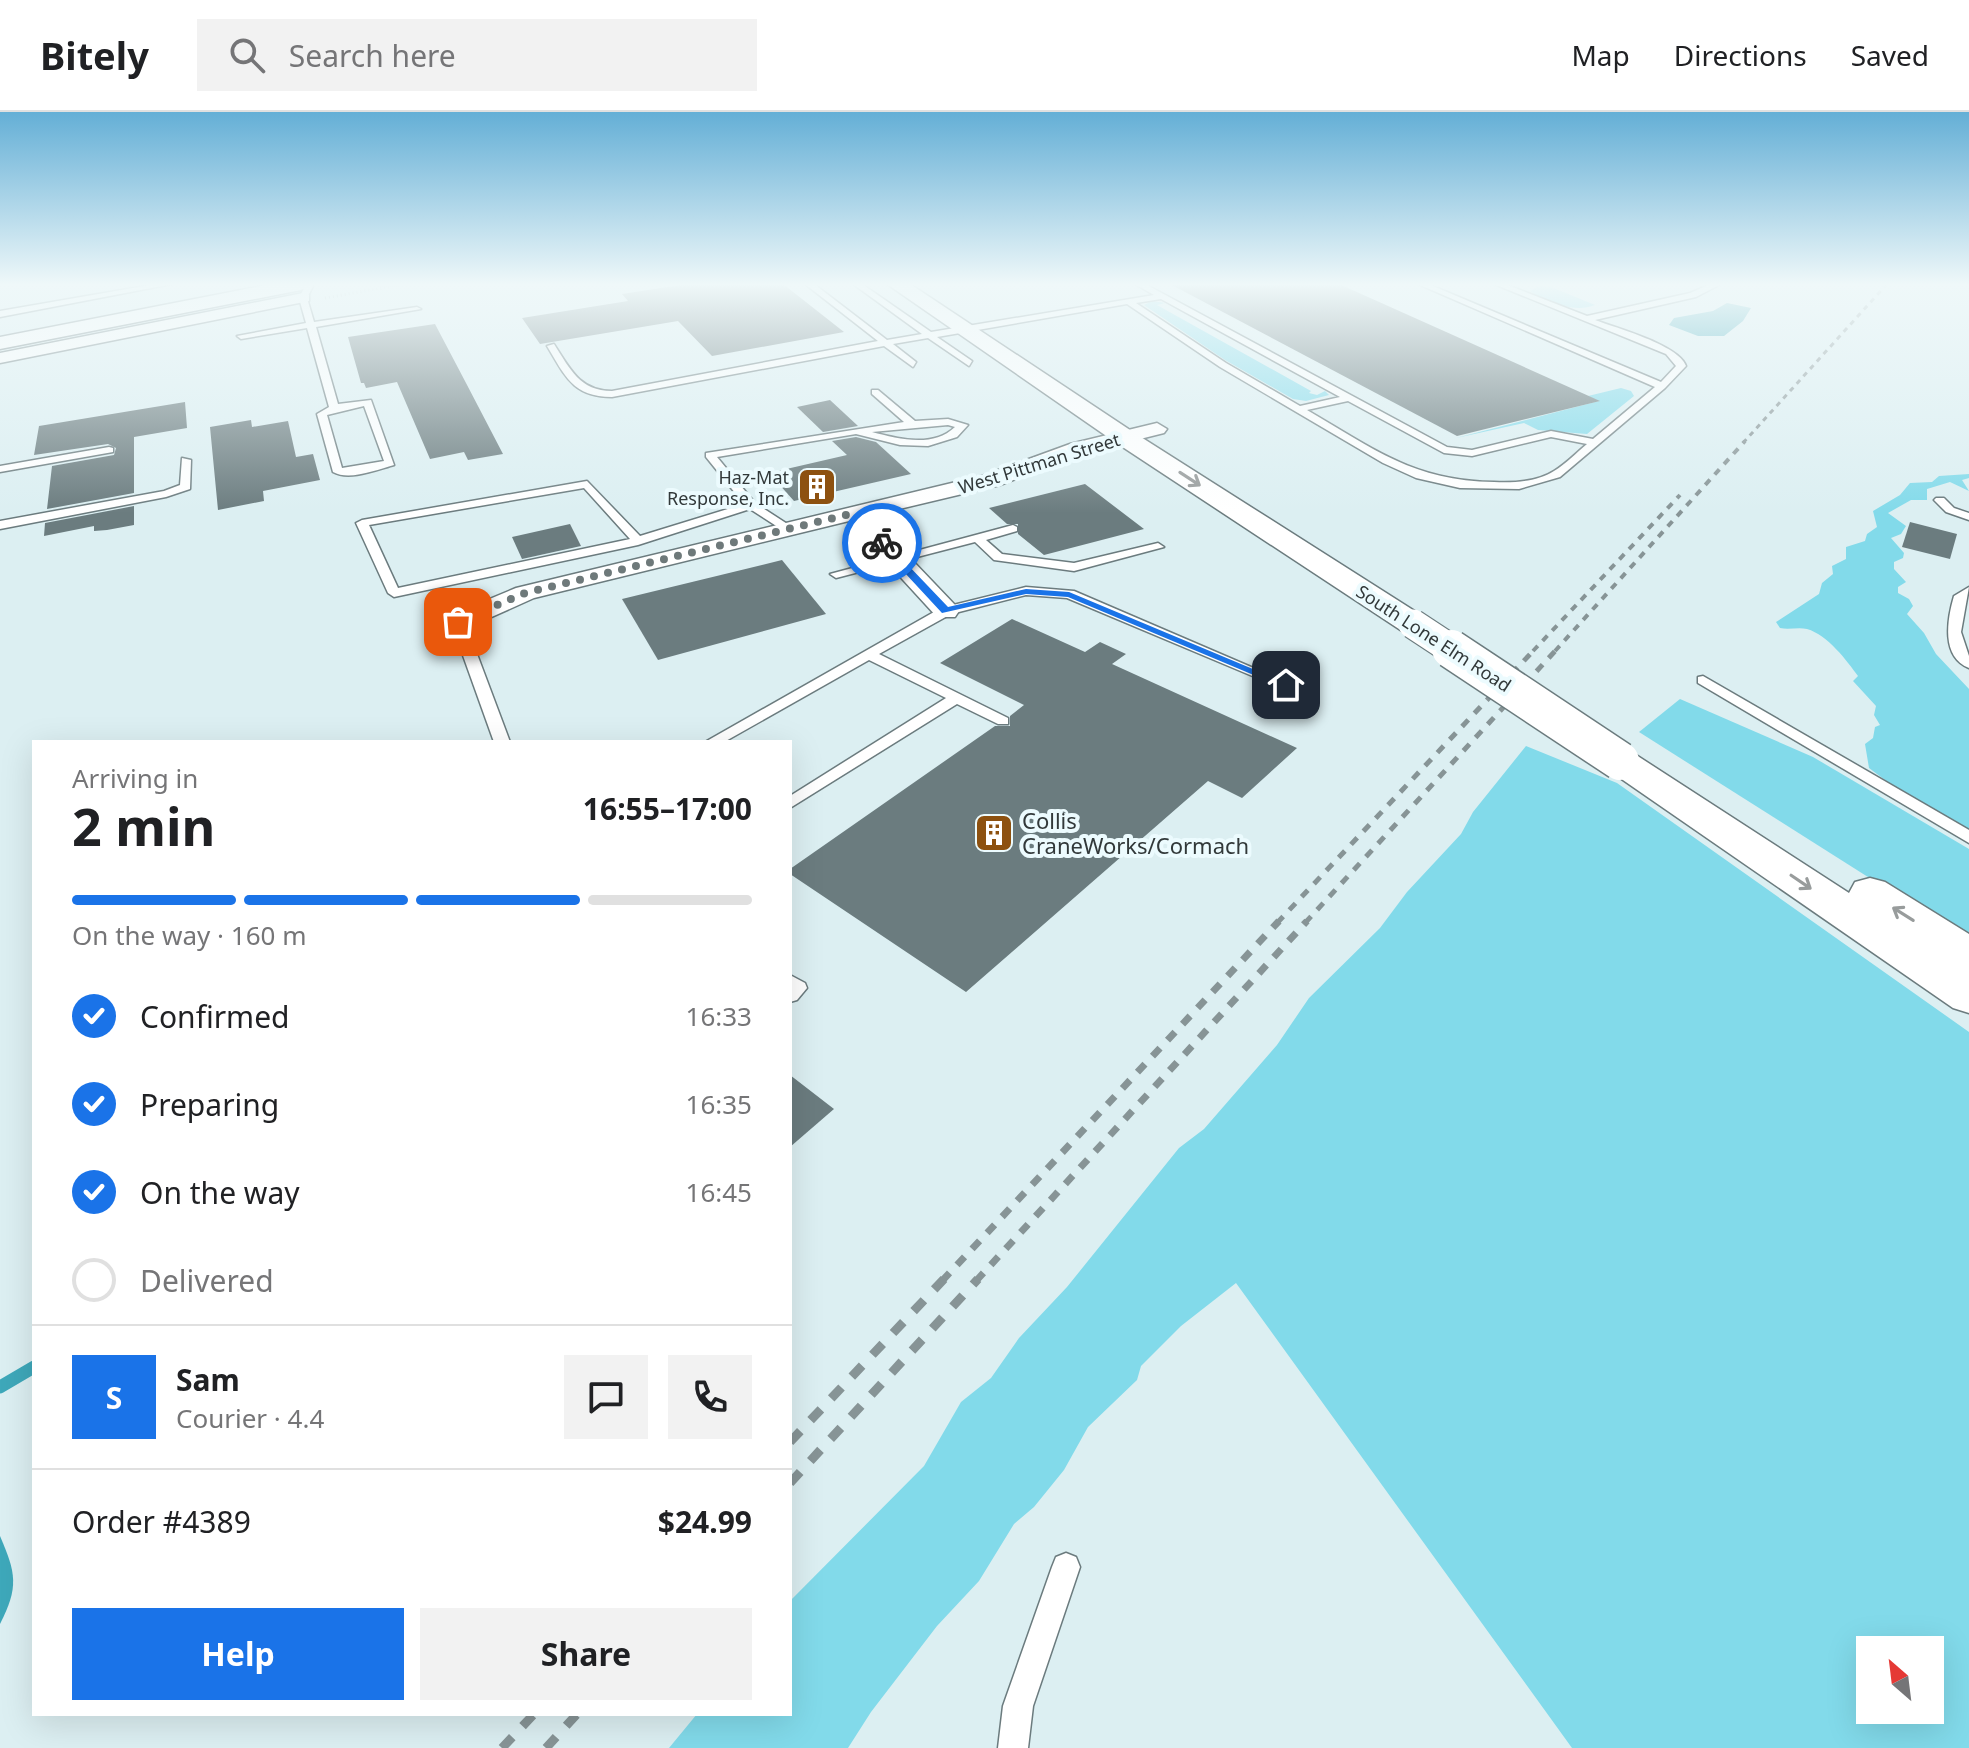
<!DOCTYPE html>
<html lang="en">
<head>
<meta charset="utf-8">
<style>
	:root { --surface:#fff; --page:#f2f2f2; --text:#202124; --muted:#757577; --line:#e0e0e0; --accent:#1a73e8 }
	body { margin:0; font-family:"Noto Sans",sans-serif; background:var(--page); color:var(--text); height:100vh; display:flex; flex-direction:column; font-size:30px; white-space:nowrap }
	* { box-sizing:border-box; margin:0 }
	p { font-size:26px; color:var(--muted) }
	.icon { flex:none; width:44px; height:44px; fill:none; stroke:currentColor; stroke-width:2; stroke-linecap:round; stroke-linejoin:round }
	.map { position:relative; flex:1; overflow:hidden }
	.details { position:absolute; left:32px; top:628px; width:760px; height:976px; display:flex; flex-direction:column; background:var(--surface); border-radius:0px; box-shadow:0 8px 32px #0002 }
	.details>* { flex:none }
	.needle { width:52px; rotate:332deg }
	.controls { position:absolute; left:1856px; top:1524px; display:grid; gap:16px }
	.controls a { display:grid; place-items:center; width:88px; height:88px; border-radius:0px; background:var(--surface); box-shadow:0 8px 32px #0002; font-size:40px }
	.pin { position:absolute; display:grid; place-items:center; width:68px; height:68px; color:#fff; margin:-34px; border-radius:16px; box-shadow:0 4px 12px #0006 }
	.courier { position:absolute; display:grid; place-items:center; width:80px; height:80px; margin:-40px; border:6px solid #1a73e8; border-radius:50%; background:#fff; color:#222; box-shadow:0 2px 10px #0007 }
	.summary em { font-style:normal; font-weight:700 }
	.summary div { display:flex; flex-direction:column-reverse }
	.summary { display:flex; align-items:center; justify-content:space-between; height:136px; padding:0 40px }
	h1 { font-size:52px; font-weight:700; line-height:60px }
	.bar { display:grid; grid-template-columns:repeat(4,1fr); gap:12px 8px; align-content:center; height:96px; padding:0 40px }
	.bar i { height:10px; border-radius:6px; background:var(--line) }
	.bar .current { background:var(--accent) }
	.bar p { grid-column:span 4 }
	.line { display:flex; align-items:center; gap:20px; padding:0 40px; border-top:2px solid var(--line) }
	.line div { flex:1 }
	.round { display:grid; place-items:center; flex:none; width:84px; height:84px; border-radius:0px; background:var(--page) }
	ol { padding:0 40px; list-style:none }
	li { display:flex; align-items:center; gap:24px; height:88px }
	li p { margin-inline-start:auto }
	li .icon { padding:8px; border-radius:50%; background:var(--accent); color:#fff; stroke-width:4 }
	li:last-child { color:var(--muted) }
	li i { width:44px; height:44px; border:4px solid var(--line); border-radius:50% }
	.button { display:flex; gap:16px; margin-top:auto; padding:16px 40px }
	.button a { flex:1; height:92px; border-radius:0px; background:var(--accent); color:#fff; font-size:32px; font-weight:700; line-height:92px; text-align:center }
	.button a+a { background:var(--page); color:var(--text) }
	header { display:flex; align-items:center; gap:48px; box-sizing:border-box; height:112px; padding:0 40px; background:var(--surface); border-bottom:2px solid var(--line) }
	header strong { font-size:38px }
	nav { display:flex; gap:44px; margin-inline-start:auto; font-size:28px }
	.search { width:560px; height:72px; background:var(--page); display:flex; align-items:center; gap:20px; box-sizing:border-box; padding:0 28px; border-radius:0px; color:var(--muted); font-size:30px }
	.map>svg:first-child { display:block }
	.green { fill:#82daea; fill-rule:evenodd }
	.water { fill:#3ea8ba }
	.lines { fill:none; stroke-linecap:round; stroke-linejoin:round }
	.stream { stroke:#3ea8ba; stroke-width:13 }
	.building { fill:#6b7c7f }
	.lane-casing { stroke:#6b7b7e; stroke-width:3 }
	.street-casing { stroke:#6b7b7e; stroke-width:3 }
	.secondary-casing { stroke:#6b7b7e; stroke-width:3 }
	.primary-casing { stroke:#6b7b7e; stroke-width:3 }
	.path { stroke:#a0afb1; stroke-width:3; stroke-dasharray:1 3; stroke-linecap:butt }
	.lane { fill:#fff; fill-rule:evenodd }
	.street { fill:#fff; fill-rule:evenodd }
	.secondary { fill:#fff; fill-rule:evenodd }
	.primary { fill:#fff; fill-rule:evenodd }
	.rail-far4 { stroke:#879496; stroke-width:3; stroke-dasharray:5 5; stroke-linecap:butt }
	.rail-far3 { stroke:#879496; stroke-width:4; stroke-dasharray:7 7; stroke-linecap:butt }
	.rail-far2 { stroke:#879496; stroke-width:5; stroke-dasharray:9 9; stroke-linecap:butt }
	.rail-far1 { stroke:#879496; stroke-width:7; stroke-dasharray:11 11; stroke-linecap:butt }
	.rail { stroke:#879496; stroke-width:9; stroke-dasharray:15 15; stroke-linecap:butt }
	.primary-bridge-far1-casing { stroke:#6b7b7e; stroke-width:31; stroke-linecap:butt }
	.primary-bridge-casing { stroke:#6b7b7e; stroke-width:41; stroke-linecap:butt }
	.primary-bridge-far1 { stroke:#fff; stroke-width:29 }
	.primary-bridge { stroke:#fff; stroke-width:38 }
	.oneway { stroke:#989c9c }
	.route { fill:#1a73e8 }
	.done { stroke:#6e797a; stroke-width:8; stroke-dasharray:0 14.4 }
	.labels { text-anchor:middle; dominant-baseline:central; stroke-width:8; stroke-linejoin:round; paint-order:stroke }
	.far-street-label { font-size:18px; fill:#32393a; stroke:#ecfbfe }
	.far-poi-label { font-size:18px; fill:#32393a; stroke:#ecfbfe; text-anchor:end }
	.poi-label { font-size:22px; fill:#32393a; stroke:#ecfbfe; text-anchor:start }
</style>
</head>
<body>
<header>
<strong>Bitely</strong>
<div class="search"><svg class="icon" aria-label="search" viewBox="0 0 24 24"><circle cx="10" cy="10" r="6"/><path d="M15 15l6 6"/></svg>Search here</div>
<nav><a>Map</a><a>Directions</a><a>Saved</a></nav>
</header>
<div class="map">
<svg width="1969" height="1636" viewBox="0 0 1969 1636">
	<rect width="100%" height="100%" fill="#dceff2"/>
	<g class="green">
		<path d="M1539 174 1551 175 1595 193C1575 201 1547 191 1530 179Z"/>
		<path d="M1152 189 1165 191 1157 193 1311 279 1309 281 1317 283 1325 279 1329 283 1306 289 1293 287 1225 248 1144 193Z"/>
		<path d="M1621 276 1631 279 1634 284 1587 322 1538 318 1524 311 1456 326 1599 289 1588 284Z"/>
		<path d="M1969 362V366L1962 368 1969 379 1950 370 1927 377V388H1911L1888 401 1906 414 1901 422 1891 426 1904 441 1903 446 1894 450V457L1906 470 1898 475V481L1909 487 1913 494 1907 502 1924 521 1936 542 1969 577V718L1893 674 1869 656 1865 632 1873 626 1875 615 1880 613 1874 603 1876 594 1853 569 1858 564C1847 549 1828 523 1807 517 1798 515 1789 518 1780 516L1776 510 1819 482 1822 471 1833 462 1832 454 1846 447V435L1865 429 1867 422 1877 415 1873 399 1900 383 1910 371 1932 370 1939 364Z"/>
		<path d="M1680 587 1813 645 1969 737V829L1639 620Z"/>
		<path d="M1526 634 1617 671 1969 920V1636H1572L1236 1171 1181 1214 1141 1254 1137 1268 1088 1315 1064 1358 1034 1395 1014 1412 979 1469 937 1514 871 1600 848 1636H669L697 1602H790V1489L924 1354 961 1290 991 1266 1019 1226 1067 1175 1179 1036 1204 1017 1277 933 1309 886 1380 816 1407 780 1461 722 1473 700ZM1870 1538H1930V1598H1870Z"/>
	</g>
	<g class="water">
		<path d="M1727 191 1751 196 1743 209 1724 224H1698L1669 213 1674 206 1713 199Z"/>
		<path d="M0 1424C16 1461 19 1475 0 1512Z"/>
	</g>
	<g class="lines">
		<path class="stream" d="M0 1275 34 1255"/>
	</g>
	<g class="building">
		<path d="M686 172H783L844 220 712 244 678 209 540 232 522 206 628 189 622 182Z"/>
		<path d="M1170 172H1339L1600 289 1457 324Z"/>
		<path d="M435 212 466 271 503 342 468 348 464 340 430 347 397 270 366 276 364 271H361L348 225Z"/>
		<path d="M830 288 858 314 823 320 797 295Z"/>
		<path d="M185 290 187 316 134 325V381L47 397 52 354 114 343 116 336 108 332 34 343 39 314Z"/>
		<path d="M251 308 252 315 288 309 296 345 313 342 320 368 263 379 264 389 218 398 210 315Z"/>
		<path d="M856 325 876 330 911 362 794 389 769 361 847 343 832 329Z"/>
		<path d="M1085 372 1144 417 1044 443 1018 422V412H1007L989 396Z"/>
		<path d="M134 394V413L107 418 94 419V414L44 424 45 411Z"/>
		<path d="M1910 410 1957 422 1950 447 1902 435Z"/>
		<path d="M570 412 581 434 522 447 512 425Z"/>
		<path d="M782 448 826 502 658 548 622 487Z"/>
		<path d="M1012 507 1085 540 1100 530 1126 542 1112 552 1297 636 1242 686 1208 669 966 880 790 762V757L995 614H1010V604L1024 593 940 551Z"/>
		<path d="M790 963 834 997 790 1035Z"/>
	</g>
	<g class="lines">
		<defs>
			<g id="lane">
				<path d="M156 172H172L0 205V199Z"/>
				<path d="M306 172H314L307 186 314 210 417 195 421 197 316 215 338 292 371 288 394 353C376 358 349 369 333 360L317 302 329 295 307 216 241 227 237 224 306 211 299 186ZM364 294 384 349 342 356 327 303Z"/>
				<path d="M805 172H814L887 228 922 222 853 172H862L931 220 1154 183 1135 172H1145L1447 335 1472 338 1551 319 1593 327 1655 275 1418 172H1428L1661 270 1676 254 1666 242 1494 172H1505L1587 204 1690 181 1711 172H1721L1696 185 1595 208C1616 216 1679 233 1686 254L1665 276 1560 365 1519 377 1460 376 1416 366 1383 351 1220 255 1127 192 937 225 972 249 969 254 928 226 893 232 916 250 913 255 884 234 612 285C573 285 565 264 547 234L554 232C570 257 580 279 612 279L878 229ZM1161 187 1340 285 1300 294 1226 251 1136 191ZM1348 289 1444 341 1472 344 1551 325 1587 332C1576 341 1566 352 1554 359 1537 370 1513 371 1494 370 1414 369 1374 337 1307 298Z"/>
				<path d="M872 278H878L915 309 948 307 968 313 957 325 928 334 900 333 856 322 717 345 755 391 792 415V419H784L750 397 638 433 394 485 388 481 356 411 362 408 587 369 640 424 744 392 706 345V341L904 310 872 282ZM948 313 955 315C933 336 899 327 872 320ZM584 376 630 427 398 476 369 413Z"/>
				<path d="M109 335 113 336V340L0 360V354Z"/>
				<path d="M182 346 191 348 190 377 166 385 0 417V409L164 379 180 373Z"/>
				<path d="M1936 386H1944L1954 396 1969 401V408L1946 400 1934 388Z"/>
				<path d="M1013 413 1017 415V419L986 428 1002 442 1074 451 1158 431 1164 435 1074 459 994 448 975 430 836 466 830 462Z"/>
				<path d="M1026 475 1074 479 1293 573 1291 576H1281L1067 486 1026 483 951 502 879 542 1008 606V612H998L957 592 790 696V684L946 586 869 548 724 630H705L941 496Z"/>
				<path d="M1969 475 1961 520 1969 544V556C1941 545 1947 508 1954 484Z"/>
				<path d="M458 506 465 510 510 630H494L451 510Z"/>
				<path d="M1703 564 1969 718V731L1698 571V565Z"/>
				<path d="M790 863 805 871 807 876 797 888 790 890Z"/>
				<path d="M1066 1441 1076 1445 1080 1455 1033 1594 1028 1636H998L1003 1594 1052 1455 1056 1445Z"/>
			</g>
			<g id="street">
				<path d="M303 181 309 183V189L0 251V241Z"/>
				<path d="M1157 311 1167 317 1164 321 1084 341 1000 373 870 404 955 493 959 499 955 505H937L849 409 534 486 467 516H449L445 510 449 504 516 476 985 363 1070 332Z"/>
			</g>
			<path id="secondary" d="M272 172H311L301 178 0 237V225Z"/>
			<g id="primary">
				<path d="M887 172H910L1133 320 1424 505 1429 512 1424 519 1413 522 1402 519 1115 330Z"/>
				<path d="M1620 637 1633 641 1849 781 1855 770 1870 766 1885 770 1969 822V901L1953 896 1607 657 1601 649 1607 641Z"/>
			</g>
		</defs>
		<use href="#lane" class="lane-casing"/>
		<use href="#street" class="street-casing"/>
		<use href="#secondary" class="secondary-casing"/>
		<use href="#primary" class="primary-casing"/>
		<path class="path" d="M325 186 404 172"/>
		<use href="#lane" class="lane"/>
		<use href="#street" class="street"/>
		<use href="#secondary" class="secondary"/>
		<use href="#primary" class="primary"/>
		<path class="rail-far4" d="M1743 331 1887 172"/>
		<g class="rail-far3">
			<path d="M1533 539 1680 383"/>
			<path d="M1555 539 1745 329"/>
		</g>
		<g class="rail-far2">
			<path d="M1277 811 1535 537"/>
			<path d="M1305 811 1557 537"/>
		</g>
		<g class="rail-far1">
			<path d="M942 1169 1279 809"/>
			<path d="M976 1169 1307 809"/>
		</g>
		<g class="rail">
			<path d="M790 1330 944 1167"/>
			<path d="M790 1371 978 1167"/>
			<path d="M502 1636 534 1602"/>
			<path d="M546 1636 577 1602"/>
		</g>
		<defs>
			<path id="primary-bridge-far1" d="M1413 512 1454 539"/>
			<path id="primary-bridge" d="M1451 537 1620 649"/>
		</defs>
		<use href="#primary-bridge-far1" class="primary-bridge-far1-casing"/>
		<use href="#primary-bridge" class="primary-bridge-casing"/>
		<use href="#primary-bridge-far1" class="primary-bridge-far1"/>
		<use href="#primary-bridge" class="primary-bridge"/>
	</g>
	<defs><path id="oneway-shaft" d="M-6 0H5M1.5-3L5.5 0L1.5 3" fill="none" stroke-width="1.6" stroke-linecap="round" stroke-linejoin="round" transform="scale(2)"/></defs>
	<g class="oneway">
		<use href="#oneway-shaft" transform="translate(1190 367) rotate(33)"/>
		<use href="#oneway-shaft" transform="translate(1801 770) rotate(34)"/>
		<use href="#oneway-shaft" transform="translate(1903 802) rotate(-148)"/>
	</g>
	<linearGradient id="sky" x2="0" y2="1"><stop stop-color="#64afd6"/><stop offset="0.43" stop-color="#eff8f9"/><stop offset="1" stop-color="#eff8f9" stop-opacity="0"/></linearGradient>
	<rect width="1969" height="401" fill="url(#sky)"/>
	<path class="route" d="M879 429H885L948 495 1026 477 1069 480 1291 573 1282 575 1068 485 1026 482 942 501 879 433Z"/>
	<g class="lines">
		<path class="done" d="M458 510 525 481 854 401 882 431"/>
	</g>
	<defs>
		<symbol id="building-square" viewBox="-11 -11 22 22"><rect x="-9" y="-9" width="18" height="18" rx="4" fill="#8d5110" stroke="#ecfbfe"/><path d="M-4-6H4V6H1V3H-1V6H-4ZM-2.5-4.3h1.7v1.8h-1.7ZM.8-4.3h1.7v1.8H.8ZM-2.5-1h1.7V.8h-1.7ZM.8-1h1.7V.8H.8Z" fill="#fff"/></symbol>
	</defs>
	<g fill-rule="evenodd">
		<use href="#building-square" x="795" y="353" width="44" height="44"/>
		<use href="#building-square" x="972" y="699" width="44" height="44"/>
	</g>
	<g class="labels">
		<g class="far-street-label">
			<text transform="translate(1039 351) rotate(-17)">West Pittman Street</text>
			<text transform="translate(1434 526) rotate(33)">South Lone Elm Road</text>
		</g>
		<g class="far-poi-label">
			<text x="789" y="365">Haz-Mat<tspan x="789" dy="21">Response, Inc.</tspan></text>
		</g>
		<g class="poi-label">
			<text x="1022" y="708">Collis<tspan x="1022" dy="25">CraneWorks/Cormach</tspan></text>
		</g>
	</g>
</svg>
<div class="controls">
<a><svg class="needle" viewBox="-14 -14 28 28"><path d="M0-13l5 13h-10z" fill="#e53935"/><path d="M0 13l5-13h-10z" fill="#757577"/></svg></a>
</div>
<div class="pin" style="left:458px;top:510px;background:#ea580c"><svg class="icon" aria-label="bag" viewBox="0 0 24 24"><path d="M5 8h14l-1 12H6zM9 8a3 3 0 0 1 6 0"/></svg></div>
<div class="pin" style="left:1286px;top:573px;background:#1f2937"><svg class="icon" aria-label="home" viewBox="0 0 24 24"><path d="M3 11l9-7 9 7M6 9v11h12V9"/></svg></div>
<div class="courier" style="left:882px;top:431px"><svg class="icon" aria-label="bike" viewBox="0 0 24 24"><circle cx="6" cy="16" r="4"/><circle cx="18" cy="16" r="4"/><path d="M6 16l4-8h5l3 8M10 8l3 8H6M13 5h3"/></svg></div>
<section class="details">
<div class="summary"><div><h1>2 min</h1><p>Arriving in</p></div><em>16:55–17:00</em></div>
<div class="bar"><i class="current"></i><i class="current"></i><i class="current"></i><i></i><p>On the way · 160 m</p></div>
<ol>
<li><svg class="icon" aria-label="check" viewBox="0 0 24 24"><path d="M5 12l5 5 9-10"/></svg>Confirmed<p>16:33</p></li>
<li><svg class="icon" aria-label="check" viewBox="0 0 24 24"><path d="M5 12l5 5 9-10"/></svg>Preparing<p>16:35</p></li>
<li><svg class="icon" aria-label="check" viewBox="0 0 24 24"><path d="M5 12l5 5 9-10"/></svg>On the way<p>16:45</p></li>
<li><i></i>Delivered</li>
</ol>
<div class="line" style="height:144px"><b class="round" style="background:var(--accent);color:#fff">S</b><div><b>Sam</b><p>Courier · 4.4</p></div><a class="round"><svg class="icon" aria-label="chat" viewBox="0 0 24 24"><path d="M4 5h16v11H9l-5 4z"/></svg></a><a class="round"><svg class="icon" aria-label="phone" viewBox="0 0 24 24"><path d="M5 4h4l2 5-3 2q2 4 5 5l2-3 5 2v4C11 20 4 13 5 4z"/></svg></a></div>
<div class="line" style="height:104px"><div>Order #4389</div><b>$24.99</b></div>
<div class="button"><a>Help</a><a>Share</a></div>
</section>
</div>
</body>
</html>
